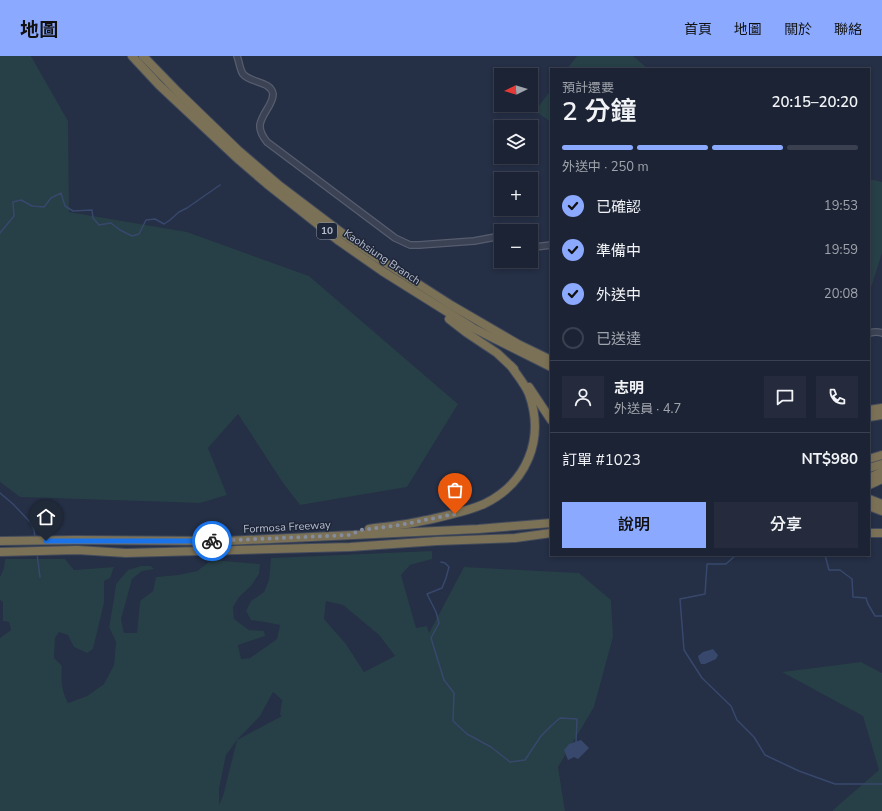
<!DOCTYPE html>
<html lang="zh-TW">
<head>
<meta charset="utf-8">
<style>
	:root { --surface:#1c2334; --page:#252b3c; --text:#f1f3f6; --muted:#a0a4ac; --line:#3a404f; --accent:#8baaff }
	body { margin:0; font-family:"Nunito Sans","Noto Sans TC",sans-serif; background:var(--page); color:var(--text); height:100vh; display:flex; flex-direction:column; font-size:15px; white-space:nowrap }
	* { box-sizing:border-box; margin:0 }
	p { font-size:13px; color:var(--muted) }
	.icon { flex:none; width:22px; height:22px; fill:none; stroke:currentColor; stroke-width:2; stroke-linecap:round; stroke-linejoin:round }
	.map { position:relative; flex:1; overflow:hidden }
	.details { position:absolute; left:550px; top:12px; width:320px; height:488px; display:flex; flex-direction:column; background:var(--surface); border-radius:0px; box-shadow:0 2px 6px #0003,0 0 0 1px var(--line) }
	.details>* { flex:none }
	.needle { width:26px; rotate:265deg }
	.tools { position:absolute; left:494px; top:12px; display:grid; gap:8px }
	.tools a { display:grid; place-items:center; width:44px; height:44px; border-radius:0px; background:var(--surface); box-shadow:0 2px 6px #0003,0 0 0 1px var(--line); font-size:20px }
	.pin { position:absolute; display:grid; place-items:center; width:34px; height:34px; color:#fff; margin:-41px -17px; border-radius:50% 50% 50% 0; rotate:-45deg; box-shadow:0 0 4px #0007 }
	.pin .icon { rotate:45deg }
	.courier { position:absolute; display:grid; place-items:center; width:40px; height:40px; margin:-20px; border:3px solid #1a73e8; border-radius:50%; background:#fff; color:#222; box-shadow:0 1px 5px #0007 }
	.head em { font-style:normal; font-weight:600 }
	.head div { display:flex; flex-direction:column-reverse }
	.head { display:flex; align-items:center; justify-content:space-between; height:68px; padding:0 12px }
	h1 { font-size:26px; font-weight:600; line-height:30px }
	.bar { display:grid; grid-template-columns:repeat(4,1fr); gap:6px 4px; align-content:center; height:48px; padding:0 12px }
	.bar i { height:5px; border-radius:3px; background:var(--line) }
	.bar .active { background:var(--accent) }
	.bar p { grid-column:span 4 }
	.line { display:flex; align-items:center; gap:10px; padding:0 12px; border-top:1px solid var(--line) }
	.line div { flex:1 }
	.round { display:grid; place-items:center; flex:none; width:42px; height:42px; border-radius:0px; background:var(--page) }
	ol { padding:0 12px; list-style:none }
	li { display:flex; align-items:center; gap:12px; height:44px }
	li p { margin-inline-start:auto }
	li .icon { padding:4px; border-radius:50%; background:var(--accent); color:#111; stroke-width:4 }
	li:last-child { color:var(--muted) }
	li i { width:22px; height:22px; border:2px solid var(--line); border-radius:50% }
	.button { display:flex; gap:8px; margin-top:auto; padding:8px 12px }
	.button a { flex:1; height:46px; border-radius:0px; background:var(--accent); color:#111; font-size:16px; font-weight:600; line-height:46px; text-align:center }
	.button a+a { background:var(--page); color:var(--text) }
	header { display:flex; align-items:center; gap:24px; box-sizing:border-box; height:56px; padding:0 20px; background:var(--accent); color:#111 }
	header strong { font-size:19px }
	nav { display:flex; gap:22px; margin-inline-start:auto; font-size:14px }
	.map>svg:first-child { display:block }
	.green { fill:#273f46; fill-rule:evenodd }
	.water { fill:#38486d }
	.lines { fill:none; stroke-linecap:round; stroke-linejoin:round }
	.stream { stroke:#38486d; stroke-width:1.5 }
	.tertiary-casing { stroke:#565d6f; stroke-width:8 }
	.motorway-casing { stroke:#424a5c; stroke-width:10 }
	.tertiary { stroke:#3a4254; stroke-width:5.5 }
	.motorway { stroke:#7b7156; stroke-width:8 }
	.done { stroke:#858c9e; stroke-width:4; stroke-dasharray:0 7.2 }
	.route { stroke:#1a73e8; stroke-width:5 }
	.labels { text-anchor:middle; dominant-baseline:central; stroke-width:3; stroke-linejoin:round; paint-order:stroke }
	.shield { fill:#1e273a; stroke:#8a91a2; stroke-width:1 }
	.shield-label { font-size:10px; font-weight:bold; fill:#b8bece }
	.street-label { font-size:11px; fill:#b8bece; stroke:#1e273a }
</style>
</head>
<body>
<header>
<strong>地圖</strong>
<nav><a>首頁</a><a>地圖</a><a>關於</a><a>聯絡</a></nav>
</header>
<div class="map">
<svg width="882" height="755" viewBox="0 0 882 755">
	<rect width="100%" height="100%" fill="#252f45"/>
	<g class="green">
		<path d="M0 0H31L68 65 69 156 187 176 309 220 458 348 407 431 300 449 283 427 238 358 208 392 227 439 200 447 20 441 0 426Z"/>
		<path d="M577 0H633L648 13H567Z"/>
		<path d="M551 34V66L535 55Z"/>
		<path d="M869 123 882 126V197L869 238Z"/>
		<path d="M432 495V503L410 509 401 519 416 572 427 570 429 577 464 511 579 517 611 544 613 581 594 651 558 711 565 755H0V582L11 574 9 566 3 565V546L0 544V521L4 512 5 503H65L74 514 114 511 110 522 104 525V547L93 593 87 597 74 591 68 579 59 576 55 582 54 602 62 610C61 625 61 633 68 647L87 640 104 628 114 609 116 586 109 571 114 543 116 528 128 514 141 510H151L154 513 142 515 132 523 121 563 124 577H137L140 545 153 535 156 521 178 519 197 515 212 504 260 508 259 518 251 530 239 541 233 551 234 563 249 574 264 575 265 580 238 589 241 603 250 602 277 583 280 569 265 566 251 564 246 555 251 545 264 536 269 524 271 502ZM326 545 343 549 379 579 395 600 364 616 346 588 324 563ZM273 636 282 644 280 659 282 660 237 684 260 660ZM237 684 223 740 219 749V733L226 699Z"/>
		<path d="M861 606 882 617V755H833V754L879 714 863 660 782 616Z"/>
	</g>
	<g class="water">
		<path d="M713 593 718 599 716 603 705 608H701L699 604 698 600 703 596Z"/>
		<path d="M581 684 589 692 578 703 574 701 568 704 564 694 569 688Z"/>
	</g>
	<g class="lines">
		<g class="stream">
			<path d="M0 177 14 160 13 146 21 144 32 150 44 151 51 142 61 137 65 150 73 155 92 154 93 162 99 169 111 167 120 174 132 180 139 178 146 164 155 163 164 168 170 164 179 156 187 152 220 129"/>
			<path d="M0 437 13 448 30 466 34 474 35 482"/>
			<path d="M37 498 40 521"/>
			<path d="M736 499 726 508H707L705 538 680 543 684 594 702 622 731 650 737 664 754 681 765 699 799 715 835 728H882"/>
			<path d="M825 499 829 514H840L852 523 853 541 866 542 868 548 875 560H882"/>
			<path d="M441 506 445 507 449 511 446 522 442 532 427 538 436 556 439 567 431 582 444 624 454 637 453 665 467 678 491 691 510 706 525 704 541 680 551 670 560 662 577 663 576 686"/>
		</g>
		<defs>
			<g id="tertiary">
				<path d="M237 0C239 5 240 14 243 18 250 27 271 25 273 38 273 43 271 46 269 50 260 65 255 71 267 86L395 182 410 189H419L474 185 501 180"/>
				<path d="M531 189 535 191 551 189"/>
				<path d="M869 277C873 276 878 275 882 277"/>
			</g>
			<g id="motorway">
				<path d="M132 0 159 29 239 104 267 128 339 185 382 215 473 272 551 311"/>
				<path d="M143 0 178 36 238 94 280 130 346 180 376 201 451 249 518 288 551 304"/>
				<path d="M449 263 467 277 497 297 514 313"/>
				<path d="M529 331 551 364"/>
				<path d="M869 354 882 352"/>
				<path d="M869 361 882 359"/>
				<path d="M869 403 882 399"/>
				<path d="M869 412 882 408"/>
				<path d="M869 422 882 416"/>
				<path d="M869 429 882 423"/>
				<path d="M869 443 882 448"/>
				<path d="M869 450 882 455"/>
				<path d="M369 473C379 471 389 471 399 469 410 468 421 465 432 463 450 459 468 455 484 448 527 427 545 383 529 338 525 328 517 319 511 310"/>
				<path d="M869 477H882"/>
				<path d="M0 485 76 484 226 485 478 473 551 467"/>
				<path d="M0 496 77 494 126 497 350 491 437 485 515 482 551 477"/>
			</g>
		</defs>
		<use href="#tertiary" class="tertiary-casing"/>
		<use href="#motorway" class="motorway-casing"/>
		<use href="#tertiary" class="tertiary"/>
		<use href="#motorway" class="motorway"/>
	</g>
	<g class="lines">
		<path class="done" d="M212 485 350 479 361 474 400 469 455 458"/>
		<path class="route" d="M46 485H212"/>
	</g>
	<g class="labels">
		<rect class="shield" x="317" y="167" width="20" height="16" rx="3"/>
		<g class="shield-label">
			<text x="327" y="175">10</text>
		</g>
		<g class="street-label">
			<text transform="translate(382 201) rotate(34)">Kaohsiung Branch</text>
			<text transform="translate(287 471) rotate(-3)">Formosa Freeway</text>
		</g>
	</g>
</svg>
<div class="tools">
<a><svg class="needle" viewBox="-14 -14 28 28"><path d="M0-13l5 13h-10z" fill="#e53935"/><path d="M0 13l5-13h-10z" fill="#a0a4ac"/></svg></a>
<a><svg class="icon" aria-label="layers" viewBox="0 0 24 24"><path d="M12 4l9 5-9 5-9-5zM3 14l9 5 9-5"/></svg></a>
<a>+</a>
<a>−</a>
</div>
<div class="pin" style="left:455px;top:458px;background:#ea580c"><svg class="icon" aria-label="bag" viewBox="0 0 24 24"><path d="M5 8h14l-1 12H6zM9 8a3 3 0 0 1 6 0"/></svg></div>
<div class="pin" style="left:46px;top:485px;background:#1f2937"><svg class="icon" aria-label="home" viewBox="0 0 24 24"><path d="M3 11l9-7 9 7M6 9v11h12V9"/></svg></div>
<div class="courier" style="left:212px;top:485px"><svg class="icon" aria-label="bike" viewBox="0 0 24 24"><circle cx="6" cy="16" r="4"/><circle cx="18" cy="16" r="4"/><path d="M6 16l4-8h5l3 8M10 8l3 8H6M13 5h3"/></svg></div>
<section class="details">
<div class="head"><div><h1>2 分鐘</h1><p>預計還要</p></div><em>20:15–20:20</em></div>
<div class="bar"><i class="active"></i><i class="active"></i><i class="active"></i><i></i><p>外送中 · 250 m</p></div>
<ol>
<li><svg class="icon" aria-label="check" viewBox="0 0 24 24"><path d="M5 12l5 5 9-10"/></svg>已確認<p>19:53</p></li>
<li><svg class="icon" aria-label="check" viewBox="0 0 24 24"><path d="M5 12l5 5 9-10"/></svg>準備中<p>19:59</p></li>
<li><svg class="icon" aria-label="check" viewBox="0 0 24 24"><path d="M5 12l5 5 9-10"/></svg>外送中<p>20:08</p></li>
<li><i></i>已送達</li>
</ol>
<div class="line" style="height:72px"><a class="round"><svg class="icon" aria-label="person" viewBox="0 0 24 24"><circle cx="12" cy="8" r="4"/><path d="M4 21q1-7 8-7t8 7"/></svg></a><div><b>志明</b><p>外送員 · 4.7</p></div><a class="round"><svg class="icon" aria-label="chat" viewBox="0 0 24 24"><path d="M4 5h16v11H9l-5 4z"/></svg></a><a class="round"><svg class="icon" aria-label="phone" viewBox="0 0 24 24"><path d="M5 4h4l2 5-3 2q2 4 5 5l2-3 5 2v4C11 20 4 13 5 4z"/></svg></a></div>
<div class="line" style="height:52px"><div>訂單 #1023</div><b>NT$980</b></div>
<div class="button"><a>說明</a><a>分享</a></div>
</section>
</div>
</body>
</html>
